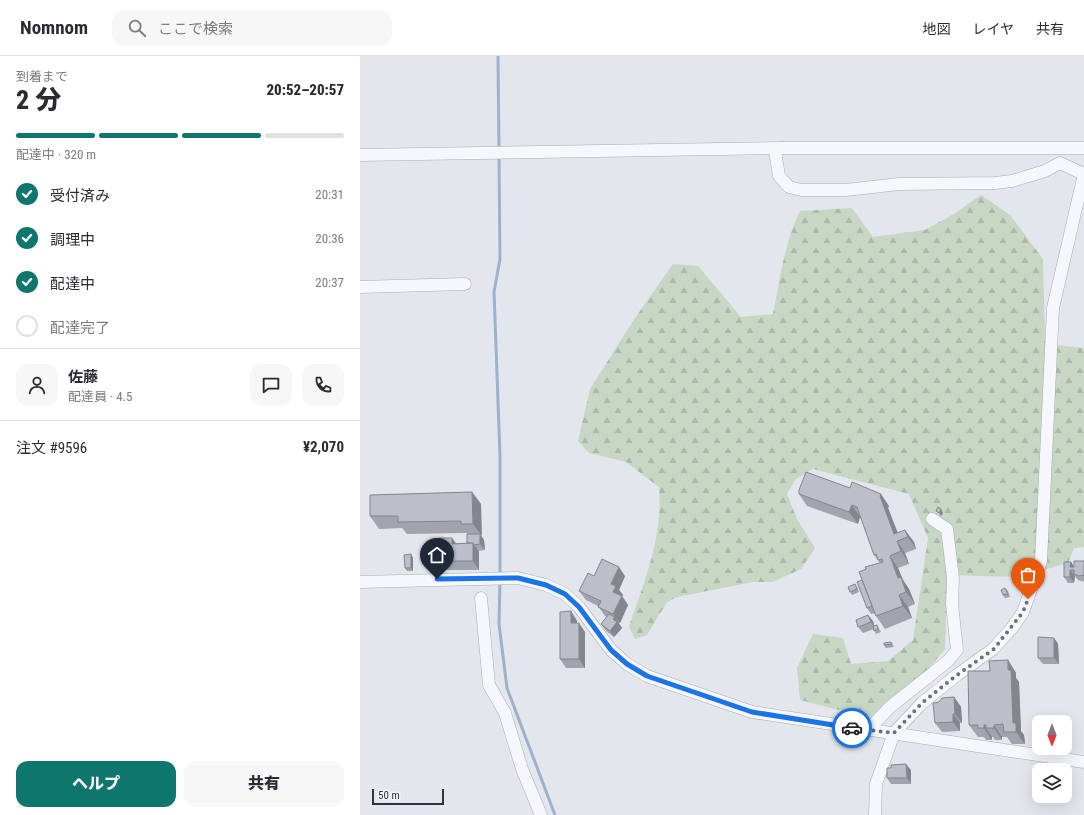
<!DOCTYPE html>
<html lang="ja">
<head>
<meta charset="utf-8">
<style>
	:root { --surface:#fff; --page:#f7f7f7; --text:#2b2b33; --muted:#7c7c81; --line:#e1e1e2; --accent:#0f766e }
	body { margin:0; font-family:"Roboto Condensed","Noto Sans JP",sans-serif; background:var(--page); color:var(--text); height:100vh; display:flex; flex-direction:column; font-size:15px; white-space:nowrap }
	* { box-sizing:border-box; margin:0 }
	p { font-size:13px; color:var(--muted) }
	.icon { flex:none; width:22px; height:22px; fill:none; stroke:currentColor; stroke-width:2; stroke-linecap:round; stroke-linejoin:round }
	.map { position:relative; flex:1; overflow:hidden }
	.side { display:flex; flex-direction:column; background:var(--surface); width:360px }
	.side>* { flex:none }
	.needle { width:26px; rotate:180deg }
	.tools { position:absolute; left:672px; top:659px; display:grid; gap:8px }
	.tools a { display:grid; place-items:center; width:40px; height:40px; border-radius:8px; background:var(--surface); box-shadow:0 4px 16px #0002; font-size:20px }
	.scale { position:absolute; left:12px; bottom:10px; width:72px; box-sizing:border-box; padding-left:4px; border:2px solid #2a3245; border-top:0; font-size:11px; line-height:14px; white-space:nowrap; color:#2a3245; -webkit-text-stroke:3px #f3f5f9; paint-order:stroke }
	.pin { position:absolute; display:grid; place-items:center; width:34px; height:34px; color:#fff; margin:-41px -17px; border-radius:50% 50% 50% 0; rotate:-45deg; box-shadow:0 0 4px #0007 }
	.pin .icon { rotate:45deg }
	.courier { position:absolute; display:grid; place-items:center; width:40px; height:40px; margin:-20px; border:3px solid #1a73e8; border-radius:50%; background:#fff; color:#222; box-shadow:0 1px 5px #0007 }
	.headline em { font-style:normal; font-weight:800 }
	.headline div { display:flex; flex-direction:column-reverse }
	.headline { display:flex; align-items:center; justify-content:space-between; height:68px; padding:0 16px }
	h1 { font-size:26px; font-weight:800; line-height:30px }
	.bar { display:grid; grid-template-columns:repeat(4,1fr); gap:6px 4px; align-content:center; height:48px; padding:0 16px }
	.bar i { height:5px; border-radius:3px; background:var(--line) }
	.bar .active { background:var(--accent) }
	.bar p { grid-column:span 4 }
	.line { display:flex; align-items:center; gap:10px; padding:0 16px; border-top:1px solid var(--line) }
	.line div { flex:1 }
	.round { display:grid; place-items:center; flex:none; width:42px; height:42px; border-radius:12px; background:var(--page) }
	ol { padding:0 16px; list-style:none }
	li { display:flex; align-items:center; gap:12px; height:44px }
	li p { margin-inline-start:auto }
	li .icon { padding:4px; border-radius:50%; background:var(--accent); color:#fff; stroke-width:4 }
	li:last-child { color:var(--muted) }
	li i { width:22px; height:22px; border:2px solid var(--line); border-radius:50% }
	.cta { display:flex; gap:8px; margin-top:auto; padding:8px 16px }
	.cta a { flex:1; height:46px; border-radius:12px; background:var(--accent); color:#fff; font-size:16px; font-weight:800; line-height:46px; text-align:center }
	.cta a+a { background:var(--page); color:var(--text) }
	header { display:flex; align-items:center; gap:24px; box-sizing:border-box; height:56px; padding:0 20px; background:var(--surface); border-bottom:1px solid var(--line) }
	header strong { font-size:19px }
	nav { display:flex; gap:22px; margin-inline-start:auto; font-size:14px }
	.search { width:280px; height:36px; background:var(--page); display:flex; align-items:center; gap:10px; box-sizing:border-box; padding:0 14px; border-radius:12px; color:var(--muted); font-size:15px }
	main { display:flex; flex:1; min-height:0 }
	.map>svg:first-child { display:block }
	.forest { fill:url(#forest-firs) }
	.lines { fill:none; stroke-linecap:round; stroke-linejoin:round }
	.stream { stroke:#9db2cd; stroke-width:3 }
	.minor-casing { stroke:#a8acb7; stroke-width:13 }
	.minor { stroke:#f6f7fa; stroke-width:12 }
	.wall { fill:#a0a4ae }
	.shaded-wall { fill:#82868d }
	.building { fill:#babfca; stroke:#82868d }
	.done { stroke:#6b717f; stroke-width:4; stroke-dasharray:0 7.2 }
	.route { stroke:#1a73e8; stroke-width:5 }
</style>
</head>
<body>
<header>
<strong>Nomnom</strong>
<div class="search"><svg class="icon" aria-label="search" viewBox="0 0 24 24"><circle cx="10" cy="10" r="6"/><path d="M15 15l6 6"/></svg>ここで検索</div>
<nav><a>地図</a><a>レイヤ</a><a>共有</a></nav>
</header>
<main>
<section class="side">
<div class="headline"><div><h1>2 分</h1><p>到着まで</p></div><em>20:52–20:57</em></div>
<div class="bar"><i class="active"></i><i class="active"></i><i class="active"></i><i></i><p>配達中 · 320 m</p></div>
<ol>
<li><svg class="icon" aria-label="check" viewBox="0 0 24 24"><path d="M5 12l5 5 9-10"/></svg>受付済み<p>20:31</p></li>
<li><svg class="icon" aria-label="check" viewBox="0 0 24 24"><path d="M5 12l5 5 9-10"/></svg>調理中<p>20:36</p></li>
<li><svg class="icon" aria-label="check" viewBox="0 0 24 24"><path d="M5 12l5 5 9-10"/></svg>配達中<p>20:37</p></li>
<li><i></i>配達完了</li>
</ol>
<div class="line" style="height:72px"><a class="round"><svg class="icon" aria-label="person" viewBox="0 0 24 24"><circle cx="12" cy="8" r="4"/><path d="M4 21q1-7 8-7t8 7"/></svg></a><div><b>佐藤</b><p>配達員 · 4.5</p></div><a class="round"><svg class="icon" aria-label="chat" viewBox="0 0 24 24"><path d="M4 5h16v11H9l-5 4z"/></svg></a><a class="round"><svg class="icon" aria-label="phone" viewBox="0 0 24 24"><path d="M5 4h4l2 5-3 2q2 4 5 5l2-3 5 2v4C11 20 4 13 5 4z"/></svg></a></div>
<div class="line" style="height:52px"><div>注文 #9596</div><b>¥2,070</b></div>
<div class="cta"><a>ヘルプ</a><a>共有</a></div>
</section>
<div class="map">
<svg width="724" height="759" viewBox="0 0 724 759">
	<defs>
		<pattern id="forest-firs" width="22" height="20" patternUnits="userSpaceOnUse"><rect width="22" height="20" fill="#c8d6c4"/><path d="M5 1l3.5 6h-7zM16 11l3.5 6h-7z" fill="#acb8aa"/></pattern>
	</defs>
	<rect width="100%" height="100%" fill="#e3e6ec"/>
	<path class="forest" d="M621 139 650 159 683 203 685 288 724 292V491L714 492 708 507 659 521 587 519 585 593 526 664 475 653 440 644 437 612 453 578 483 582 491 608 528 605 553 584 568 482 549 438 453 413 436 423 427 438 437 463 455 492 441 513 413 526H393L317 541 307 546 287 579 275 583 269 571C285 524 303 481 299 431L266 406 229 397 218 385 230 333 275 262 313 208 338 210 381 261 413 258C420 223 424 188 440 155L492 152 513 181 565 174 597 156Z"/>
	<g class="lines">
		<g class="stream">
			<path d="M138 0 139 94"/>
			<path d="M139 100 140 203 134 236 140 400V519"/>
			<path d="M140 525 139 568 147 632 195 759"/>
		</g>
		<defs>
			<g id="minor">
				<path d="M422 92 415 95 419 120 429 131 441 134H486L539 128 635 127 652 125 685 115 700 107 724 118"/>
				<path d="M0 99 422 92H724"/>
				<path d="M0 231 105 228"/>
				<path d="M0 526 158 522 186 529 205 538 219 551 251 594 267 608 287 620 392 656 724 706"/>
				<path d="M121 542 129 629 145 657 162 713 181 759"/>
				<path d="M508 674 530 651 588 605 597 594 592 548 593 522 587 473 572 463"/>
				<path d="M515 759 516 728 534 677 562 647 597 619 633 593 652 572 663 556 681 505 693 252 724 118"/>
			</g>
		</defs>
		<use href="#minor" class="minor-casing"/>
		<use href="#minor" class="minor"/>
	</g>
	<g class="wall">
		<path d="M112 436 121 448V480L124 484 125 494 118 495 119 496V514H86L79 505 96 487H107L108 478 107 477 47 478 42 472 19 473 10 460Z"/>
		<path d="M439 438 529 450 528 452 538 477 545 474 554 486 556 493 545 497 549 508 538 512 543 524 549 533 555 548 548 551 552 562 525 573 516 560 515 557 511 558 507 552 502 524 520 507 514 499 501 462 500 461 498 468 447 450Z"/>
		<path d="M51 498 53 502V515H47L45 512Z"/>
		<path d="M724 505V526L718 524 715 520 714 527H708L704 521 711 506 714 511Z"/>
		<path d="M234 520H265L259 534 263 539 262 540 268 549 260 567H258L262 572 254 581 246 575 241 568 247 561 245 560 238 550 226 544 219 535Z"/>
		<path d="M495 528 497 531 499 536 492 539 490 536Z"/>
		<path d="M645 532 648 535 650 541 645 542 643 539Z"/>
		<path d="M211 555 217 565V567L225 576V612H206L200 603Z"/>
		<path d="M513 565 514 570 517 569 521 576 516 578 514 573 503 577 498 571Z"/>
		<path d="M694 582 698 588 699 608H683L678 602Z"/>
		<path d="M531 586 533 589 534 591 526 592 524 589Z"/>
		<path d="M648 604 656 617V622L659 626 661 675 664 679 665 688H652L647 681H642V684H635L633 681H632V684H626L624 681H618L609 669 630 615Z"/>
		<path d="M594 641 601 651 602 667H600V675L582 676 575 667 579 646Z"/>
		<path d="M551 714V728H531L527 722Z"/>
	</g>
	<g class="shaded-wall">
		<path d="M112 436 121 448 122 480 113 468Z"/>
		<path d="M521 438 529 450 528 452 540 483 534 478 520 440Z"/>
		<path d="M492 449 500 461 498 468 489 456Z"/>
		<path d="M581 453 583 457 581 460 579 457Z"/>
		<path d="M545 474 554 486 556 493 548 481Z"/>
		<path d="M120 478 124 484 125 494 120 488Z"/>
		<path d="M92 482 99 491 92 488Z"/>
		<path d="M537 485 545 497 549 508 541 495Z"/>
		<path d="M113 487 119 496V514L113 505Z"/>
		<path d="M51 498 53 502V515L51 512Z"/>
		<path d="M530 500 538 512 543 524 549 533 555 548 546 536 538 522Z"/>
		<path d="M711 506 715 512 710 511Z"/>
		<path d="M259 511 265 520 259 534 263 539 262 540 268 549 260 567 253 558V536L251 528Z"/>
		<path d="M710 514 715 520 714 527 710 521Z"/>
		<path d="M539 539 548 551 552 562 543 550Z"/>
		<path d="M211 555 217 565V576L211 567Z"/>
		<path d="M508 559 513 565 515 572 511 566Z"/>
		<path d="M255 561 262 572 254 581 250 575 253 563Z"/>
		<path d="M219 567 225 576V612L219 603Z"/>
		<path d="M694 582 698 588 699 608 694 602Z"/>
		<path d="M648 604 656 617V622L659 626 661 675 664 679 665 688 656 676 653 667Z"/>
		<path d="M594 641 601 651 602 667 595 658Z"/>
		<path d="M593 658 600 667V675L593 666Z"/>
		<path d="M624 669 632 681V684L624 672Z"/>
		<path d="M634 669 642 681V684L634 672Z"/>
		<path d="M546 708 551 714V728L547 722Z"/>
	</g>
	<g class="building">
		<path d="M446 416 490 432 492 426 521 438 520 440 534 478 545 474 548 481 537 485 541 495 530 500 538 522 541 521 546 536 539 539 543 550 516 560 499 516 506 513 505 511 523 506 522 503 518 504 516 498 514 499 497 451 492 449 489 456 439 438V434Z"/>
		<path d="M112 436 113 468H101V465L38 466V460H10V439Z"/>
		<path d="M578 451 581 453 579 457 576 455Z"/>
		<path d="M107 478H120V488L114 489 113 487H107Z"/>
		<path d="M79 482H92V488L113 487V505H79Z"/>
		<path d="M51 498V512H45L44 499Z"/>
		<path d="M242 503 259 511 251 528 256 530 253 536 262 540 253 558 238 551 241 545 219 535 228 517 234 520Z"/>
		<path d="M714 505H724V519L719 520 714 518V514H710V521H704V506H711L710 511H714Z"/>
		<path d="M502 524 512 550 507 552 497 526Z"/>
		<path d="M495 528 497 533 490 536 488 531Z"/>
		<path d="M645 532 648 538 643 539 641 534Z"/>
		<path d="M211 555V567H219V603H200V556Z"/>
		<path d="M249 558 255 561 253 563 257 566 250 575 241 568Z"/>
		<path d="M508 559 511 566 498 571 496 564Z"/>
		<path d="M517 569 518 573 514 575 513 570Z"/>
		<path d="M678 581 694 582V602H678Z"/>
		<path d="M531 586 532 588 524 589V587Z"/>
		<path d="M648 604V614H651L653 667H656V676H644L643 668 634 669V672H626V669H624V672H618V669H609L608 615H630L629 605Z"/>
		<path d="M594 641 595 658H593V666L575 667 573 647 579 646 582 642Z"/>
		<path d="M546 708 547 722H527V712H531V709Z"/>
	</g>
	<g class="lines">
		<path class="done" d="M492 672 534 677 562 647 597 619 634 593 663 556 668 543"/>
		<path class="route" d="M77 523 158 522 186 529 205 538 219 551 251 594 267 608 287 620 392 656 492 672"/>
	</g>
</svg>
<div class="tools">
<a><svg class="needle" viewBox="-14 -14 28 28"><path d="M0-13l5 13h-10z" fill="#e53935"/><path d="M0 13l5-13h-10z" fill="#7c7c81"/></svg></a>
<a><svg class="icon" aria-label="layers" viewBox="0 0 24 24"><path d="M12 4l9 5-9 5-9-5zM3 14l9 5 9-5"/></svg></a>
</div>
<div class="scale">50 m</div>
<div class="pin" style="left:668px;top:543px;background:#ea580c"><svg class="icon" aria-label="bag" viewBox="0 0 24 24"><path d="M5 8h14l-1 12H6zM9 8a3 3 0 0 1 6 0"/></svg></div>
<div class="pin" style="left:77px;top:523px;background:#1f2937"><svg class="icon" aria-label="home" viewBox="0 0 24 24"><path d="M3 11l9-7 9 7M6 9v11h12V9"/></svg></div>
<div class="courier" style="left:492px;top:672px"><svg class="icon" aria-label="car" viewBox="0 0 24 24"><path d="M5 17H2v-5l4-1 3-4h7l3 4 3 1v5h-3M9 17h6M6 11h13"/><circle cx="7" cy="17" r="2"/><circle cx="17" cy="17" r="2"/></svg></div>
</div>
</main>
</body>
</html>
